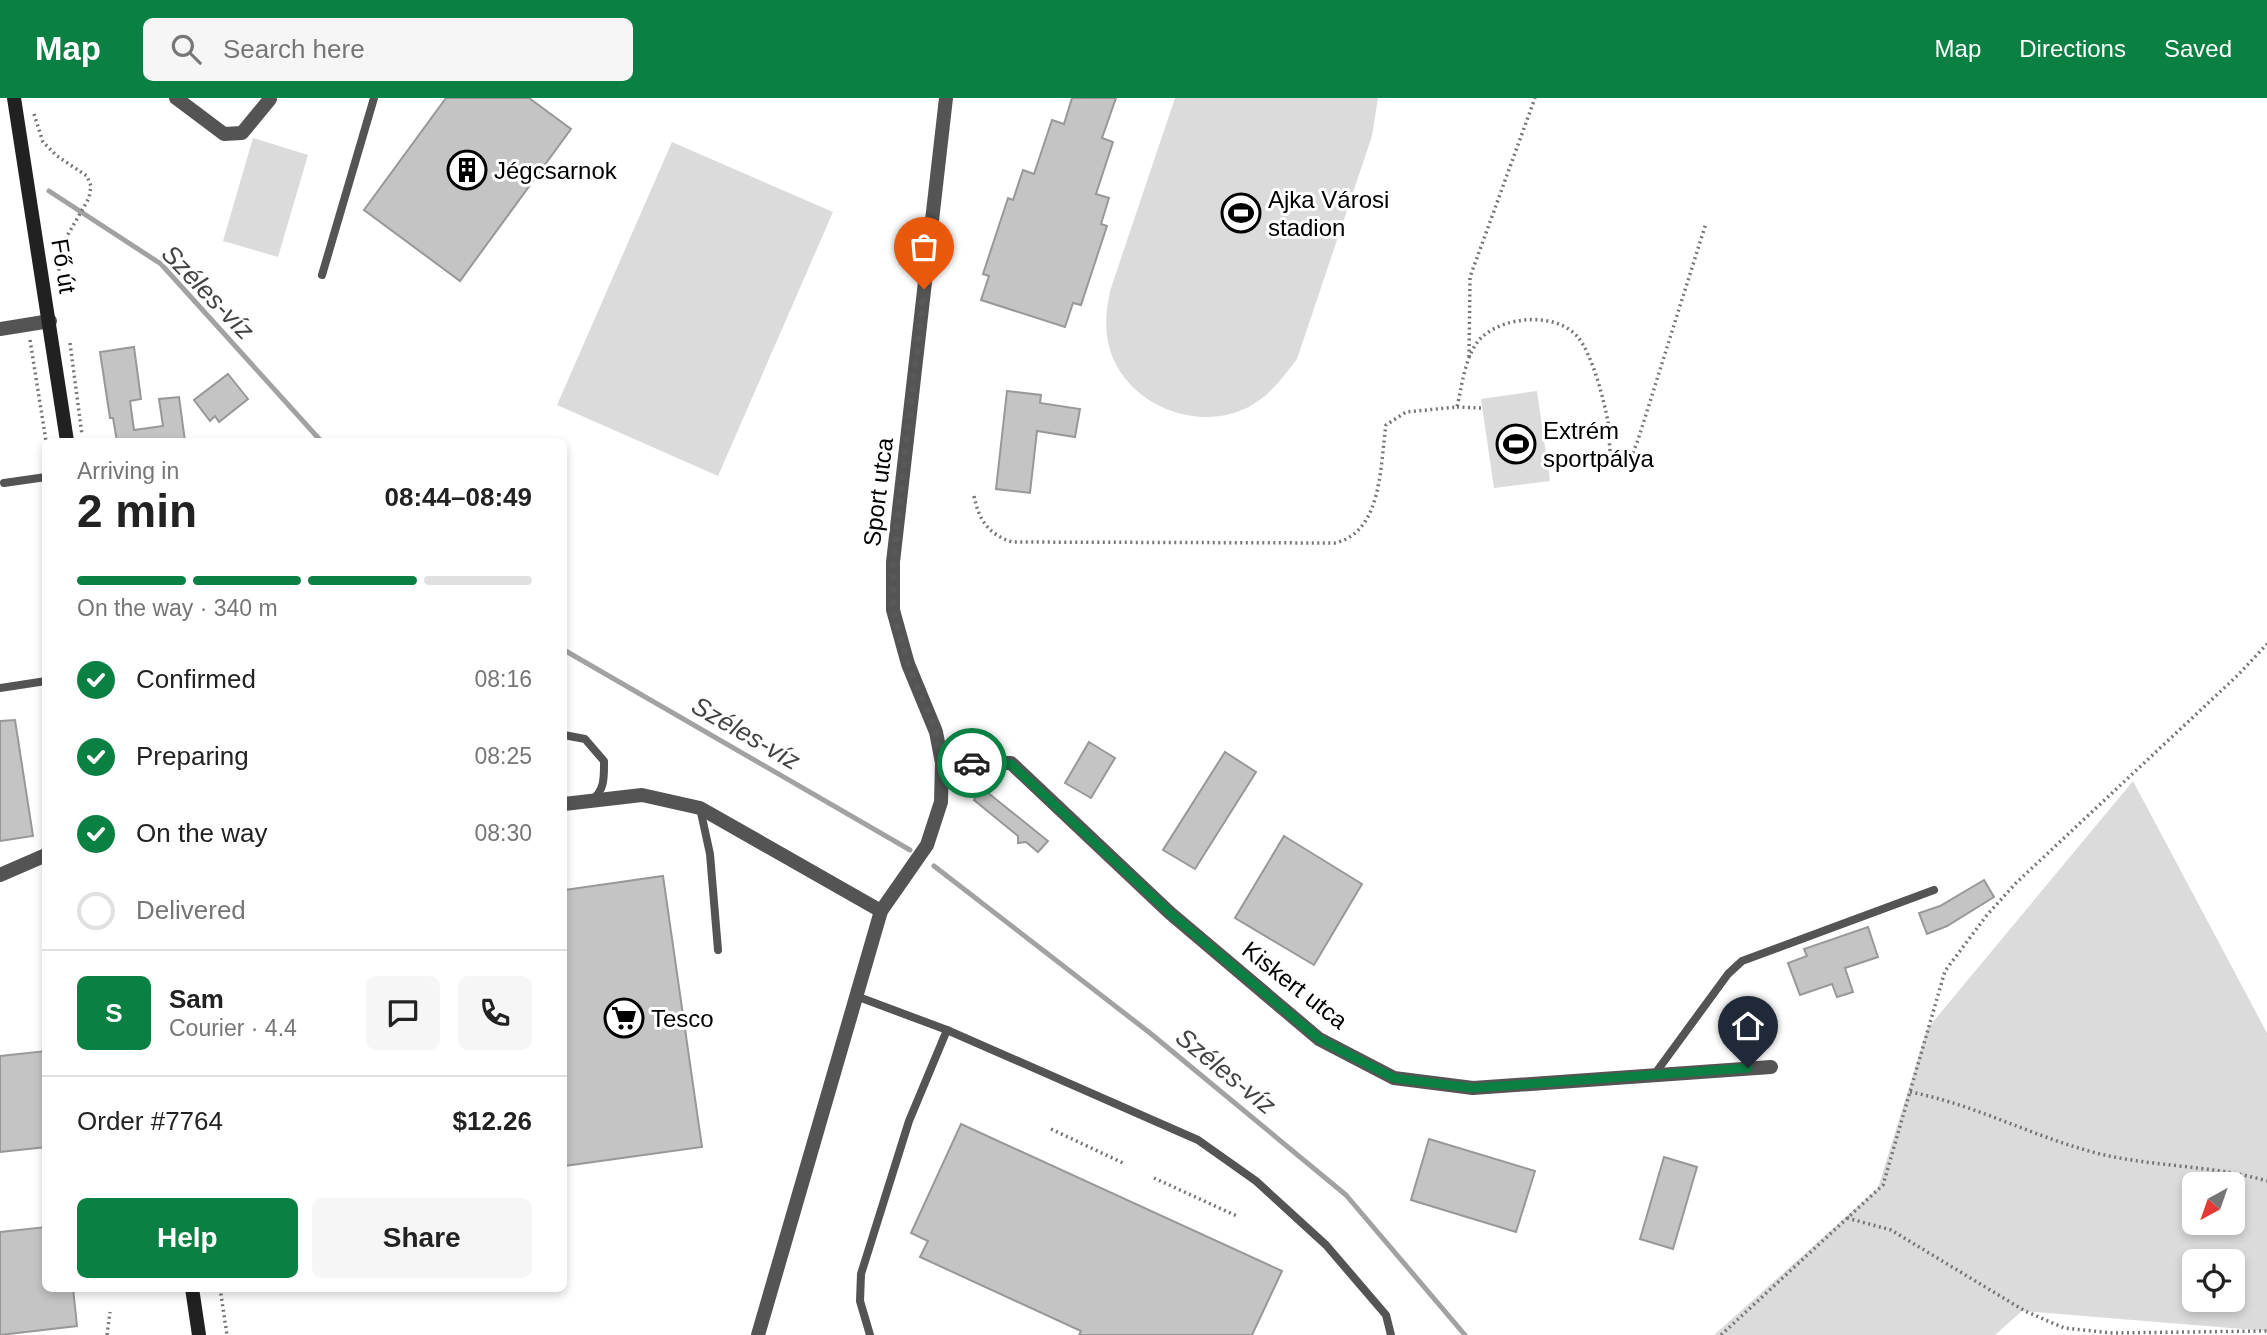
<!DOCTYPE html>
<html lang="en">
<head>
<meta charset="utf-8">
<style>
	:root { --surface:#fff; --page:#f6f6f6; --text:#222; --muted:#767676; --line:#e0e0e0; --accent:#0b8043 }
	body { margin:0; font-family:Helvetica,sans-serif; background:var(--page); color:var(--text); height:100vh; display:flex; flex-direction:column; font-size:26px; white-space:nowrap }
	* { box-sizing:border-box; margin:0 }
	p { font-size:23px; color:var(--muted) }
	.icon { flex:none; width:38px; height:38px; fill:none; stroke:currentColor; stroke-width:2; stroke-linecap:round; stroke-linejoin:round }
	.map { position:relative; flex:1; overflow:hidden }
	.drawer { position:absolute; left:42px; top:340px; width:525px; height:854px; display:flex; flex-direction:column; background:var(--surface); border-radius:10px; box-shadow:0 4px 10px #0003 }
	.drawer>* { flex:none }
	.needle { width:46px; rotate:220deg }
	.fabs { position:absolute; left:2182px; top:1074px; display:grid; gap:14px }
	.fabs a { display:grid; place-items:center; width:63px; height:63px; border-radius:10px; background:var(--surface); box-shadow:0 4px 10px #0003; font-size:35px }
	.pin { position:absolute; display:grid; place-items:center; width:60px; height:60px; color:#fff; margin:-72px -30px; border-radius:50% 50% 50% 0; rotate:-45deg; box-shadow:0 0 7px #0007 }
	.pin .icon { rotate:45deg }
	.courier { position:absolute; display:grid; place-items:center; width:70px; height:70px; margin:-35px; border:5px solid #0b8043; border-radius:50%; background:#fff; color:#222; box-shadow:0 2px 9px #0007 }
	.headline em { font-style:normal; font-weight:800 }
	.headline div { display:flex; flex-direction:column-reverse }
	.headline { display:flex; align-items:center; justify-content:space-between; height:119px; padding:0 35px }
	h1 { font-size:46px; font-weight:800; line-height:52px }
	.bar { display:grid; grid-template-columns:repeat(4,1fr); gap:10px 7px; align-content:center; height:84px; padding:0 35px }
	.bar i { height:9px; border-radius:5px; background:var(--line) }
	.bar .selected { background:var(--accent) }
	.bar p { grid-column:span 4 }
	.line { display:flex; align-items:center; gap:18px; padding:0 35px; border-top:2px solid var(--line) }
	.line div { flex:1 }
	.round { display:grid; place-items:center; flex:none; width:74px; height:74px; border-radius:10px; background:var(--page) }
	ol { padding:0 35px; list-style:none }
	li { display:flex; align-items:center; gap:21px; height:77px }
	li p { margin-inline-start:auto }
	li .icon { padding:7px; border-radius:50%; background:var(--accent); color:#fff; stroke-width:4 }
	li:last-child { color:var(--muted) }
	li i { width:38px; height:38px; border:4px solid var(--line); border-radius:50% }
	.action { display:flex; gap:14px; margin-top:auto; padding:14px 35px }
	.action a { flex:1; height:80px; border-radius:10px; background:var(--accent); color:#fff; font-size:28px; font-weight:800; line-height:80px; text-align:center }
	.action a+a { background:var(--page); color:var(--text) }
	header { display:flex; align-items:center; gap:42px; box-sizing:border-box; height:98px; padding:0 35px; background:var(--accent); color:#fff }
	header strong { font-size:33px }
	nav { display:flex; gap:38px; margin-inline-start:auto; font-size:24px }
	.search { width:490px; height:63px; background:var(--page); display:flex; align-items:center; gap:18px; box-sizing:border-box; padding:0 24px; border-radius:10px; color:var(--muted); font-size:26px }
	.map>svg:first-child { display:block }
	.green { fill:#dbdbdb; fill-rule:evenodd }
	.lines { fill:none; stroke-linecap:round; stroke-linejoin:round }
	.stream { stroke:#a2a2a2; stroke-width:5 }
	.building { fill:#c4c4c4; stroke:#989898; stroke-width:2 }
	.path { stroke:#767676; stroke-width:3.5; stroke-dasharray:2 3.5; stroke-linecap:butt }
	.service { stroke:#545454; stroke-width:8 }
	.minor { stroke:#545454; stroke-width:14 }
	.secondary { stroke:#212121; stroke-width:14 }
	.done { stroke:#595959; stroke-width:7; stroke-dasharray:0 12.6 }
	.route { stroke:#0b8043; stroke-width:9 }
	.labels { text-anchor:middle; dominant-baseline:central; stroke-width:6; stroke-linejoin:round; paint-order:stroke }
	.poi-label { font-size:24px; fill:#000; stroke:#fff; text-anchor:start }
	.street-label { font-size:24px; fill:#000; stroke:#fff }
	.water-label { font-size:26px; font-style:italic; fill:#434343; stroke:#fff }
</style>
</head>
<body>
<header>
<strong>Map</strong>
<div class="search"><svg class="icon" aria-label="search" viewBox="0 0 24 24"><circle cx="10" cy="10" r="6"/><path d="M15 15l6 6"/></svg>Search here</div>
<nav><a>Map</a><a>Directions</a><a>Saved</a></nav>
</header>
<div class="map">
<svg width="2267" height="1237" viewBox="0 0 2267 1237">
	<rect width="100%" height="100%" fill="#fff"/>
	<g class="green">
		<path d="M1175 0H1378L1372 38 1297 261C1284 278 1271 296 1252 307 1201 337 1127 308 1110 252 1104 231 1106 213 1110 193Z"/>
		<path d="M253 40 308 57 278 159 223 143Z"/>
		<path d="M672 44 833 114 718 378 557 307Z"/>
		<path d="M1537 293 1550 383 1494 390 1481 301Z"/>
		<path d="M2133 683 2267 935V1233L2022 1213 1995 1237H1714L1878 1090 1927 931ZM2194 1087H2233V1125H2194ZM2194 1164H2233V1202H2194Z"/>
	</g>
	<g class="lines">
		<g class="stream">
			<path d="M49 93 161 166 321 343"/>
			<path d="M564 552 910 752"/>
			<path d="M934 768 1150 935 1346 1097 1465 1237"/>
		</g>
	</g>
	<g class="building">
		<path d="M446 0H529L571 31 460 183 364 112Z"/>
		<path d="M1072 0H1116L1102 40 1113 44 1096 96 1109 100 1101 126 1107 128 1081 207 1073 205 1065 229 981 202 989 178 983 176 1008 100 1013 102 1023 72 1034 76 1052 22 1064 26Z"/>
		<path d="M134 249 141 301 130 303 134 332 163 328 159 301 179 299 185 343H117L113 320H110L100 254Z"/>
		<path d="M228 276 248 301 219 324 215 318 210 323 194 302Z"/>
		<path d="M1007 293 1041 297 1040 305 1080 311 1075 339 1037 333 1030 395 996 391Z"/>
		<path d="M15 622 33 738 0 743V623Z"/>
		<path d="M1089 644 1115 660 1091 700 1065 685Z"/>
		<path d="M1225 654 1256 674 1195 771 1163 752Z"/>
		<path d="M982 690 1048 743 1038 754 1026 744 1018 745V738L974 702Z"/>
		<path d="M1284 738 1362 786 1314 867 1235 820Z"/>
		<path d="M663 778 702 1049 564 1068V792Z"/>
		<path d="M1984 782 1994 799 1947 828 1927 836 1919 815 1940 808Z"/>
		<path d="M1868 829 1878 859 1845 870 1853 894 1837 899 1832 886 1800 897 1788 865 1807 858 1804 851Z"/>
		<path d="M46 953V1049L0 1054V958Z"/>
		<path d="M961 1026 1282 1173 1252 1237H1079L1081 1233 920 1159 928 1143 911 1135Z"/>
		<path d="M1429 1041 1535 1073 1516 1134 1411 1102Z"/>
		<path d="M1664 1059 1697 1069 1673 1151 1640 1141Z"/>
		<path d="M46 1129V1190H73L77 1228 0 1237V1134Z"/>
	</g>
	<g class="lines">
		<g class="path">
			<path d="M34 16 43 44 57 58 87 78 91 88 89 100 59 152V179"/>
			<path d="M30 242 46 343"/>
			<path d="M70 245 82 337"/>
			<path d="M1469 259 1470 179 1535 0"/>
			<path d="M1457 309 1482 310"/>
			<path d="M974 398C979 422 988 436 1012 444L1335 445C1383 434 1380 366 1386 327L1406 314 1457 309C1462 288 1465 255 1482 239 1505 218 1555 214 1577 238 1592 255 1604 302 1608 324 1611 340 1606 358 1618 370L1629 365 1638 342 1706 125"/>
			<path d="M1910 994C1969 1005 2024 1034 2082 1051 2143 1070 2206 1065 2267 1083"/>
			<path d="M1051 1031 1123 1065"/>
			<path d="M1154 1080 1239 1119"/>
			<path d="M1847 1120 1891 1132 2025 1213 2064 1230 2112 1235 2267 1233"/>
			<path d="M220 1190 227 1237"/>
			<path d="M107 1237 110 1214"/>
			<path d="M1721 1237 1883 1087 1945 873 1987 817 2016 785 2238 577 2267 546"/>
		</g>
		<g class="service">
			<path d="M322 177 374 0"/>
			<path d="M4 385 46 379"/>
			<path d="M0 590 46 583"/>
			<path d="M564 637 585 641 604 663C604 679 605 692 592 702"/>
			<path d="M700 710 710 756 718 852"/>
			<path d="M856 898 947 932 1198 1042 1256 1083 1326 1147 1386 1217 1391 1237"/>
			<path d="M1654 977 1728 876 1742 863 1934 792"/>
			<path d="M870 1237 860 1203 861 1176 909 1023 947 932"/>
		</g>
		<g class="minor">
			<path d="M176 0 224 36 242 35 270 1"/>
			<path d="M0 231 50 223"/>
			<path d="M942 665H1011L1170 815 1319 941 1394 980 1473 990 1771 969"/>
			<path d="M564 706 642 697 700 710 881 813"/>
			<path d="M0 777 46 757"/>
			<path d="M758 1237 881 813 927 747 941 704 942 665 936 634 908 566 893 512V464L946 0"/>
		</g>
		<g class="secondary">
			<path d="M14 0 67 343"/>
			<path d="M192 1190 199 1237"/>
		</g>
	</g>
	<g class="lines">
		<path class="done" d="M924 191 893 464V512L908 566 936 634 942 665H972"/>
		<path class="route" d="M972 665 1011 666 1170 815 1319 941 1394 980 1473 990 1748 970"/>
	</g>
	<defs>
		<symbol id="building-ring" viewBox="-11 -11 22 22"><circle r="9.5" fill="#fff" stroke="#000" stroke-width="1.5"/><path d="M-4-6H4V6H1V3H-1V6H-4ZM-2.5-4.3h1.7v1.8h-1.7ZM.8-4.3h1.7v1.8H.8ZM-2.5-1h1.7V.8h-1.7ZM.8-1h1.7V.8H.8Z" fill="#000"/></symbol>
		<symbol id="stadium-ring" viewBox="-11 -11 22 22"><circle r="9.5" fill="#fff" stroke="#000" stroke-width="1.5"/><path d="M0-5a6.5 5 0 1 0 0 10a6.5 5 0 1 0 0-10ZM-3.5-1.8h7v3.6h-7Z" fill="#000"/></symbol>
		<symbol id="supermarket-ring" viewBox="-11 -11 22 22"><circle r="9.5" fill="#fff" stroke="#000" stroke-width="1.5"/><path d="M-6-5.5h2.5l.6 2H6L4.5 2H-2.5L-4.4-4H-6ZM-1.5 3.2a1.3 1.3 0 1 0 .1 0ZM3 3.2a1.3 1.3 0 1 0 .1 0Z" fill="#000"/></symbol>
	</defs>
	<g fill-rule="evenodd">
		<use href="#building-ring" x="445" y="50" width="44" height="44"/>
		<use href="#stadium-ring" x="1219" y="93" width="44" height="44"/>
		<use href="#stadium-ring" x="1494" y="324" width="44" height="44"/>
		<use href="#supermarket-ring" x="602" y="898" width="44" height="44"/>
	</g>
	<g class="labels">
		<g class="poi-label">
			<text x="494" y="72">Jégcsarnok</text>
			<text x="1268" y="101">Ajka Városi<tspan x="1268" dy="28">stadion</tspan></text>
			<text x="1543" y="332">Extrém<tspan x="1543" dy="28">sportpálya</tspan></text>
			<text x="651" y="920">Tesco</text>
		</g>
		<g class="street-label">
			<text transform="translate(64 168) rotate(81)">Fő út</text>
			<text transform="translate(878 394) rotate(-83)">Sport utca</text>
			<text transform="translate(1295 887) rotate(38)">Kiskert utca</text>
		</g>
		<g class="water-label">
			<text transform="translate(208 194) rotate(46)">Széles-víz</text>
			<text transform="translate(746 635) rotate(30)">Széles-víz</text>
			<text transform="translate(1226 973) rotate(39)">Széles-víz</text>
		</g>
	</g>
</svg>
<div class="fabs">
<a><svg class="needle" viewBox="-14 -14 28 28"><path d="M0-13l5 13h-10z" fill="#e53935"/><path d="M0 13l5-13h-10z" fill="#767676"/></svg></a>
<a><svg class="icon" aria-label="locate" viewBox="0 0 24 24"><circle cx="12" cy="12" r="6"/><path d="M12 2v4M12 18v4M2 12h4M18 12h4"/></svg></a>
</div>
<div class="pin" style="left:924px;top:191px;background:#ea580c"><svg class="icon" aria-label="bag" viewBox="0 0 24 24"><path d="M5 8h14l-1 12H6zM9 8a3 3 0 0 1 6 0"/></svg></div>
<div class="pin" style="left:1748px;top:970px;background:#1f2937"><svg class="icon" aria-label="home" viewBox="0 0 24 24"><path d="M3 11l9-7 9 7M6 9v11h12V9"/></svg></div>
<div class="courier" style="left:972px;top:665px"><svg class="icon" aria-label="car" viewBox="0 0 24 24"><path d="M5 17H2v-5l4-1 3-4h7l3 4 3 1v5h-3M9 17h6M6 11h13"/><circle cx="7" cy="17" r="2"/><circle cx="17" cy="17" r="2"/></svg></div>
<section class="drawer">
<div class="headline"><div><h1>2 min</h1><p>Arriving in</p></div><em>08:44–08:49</em></div>
<div class="bar"><i class="selected"></i><i class="selected"></i><i class="selected"></i><i></i><p>On the way · 340 m</p></div>
<ol>
<li><svg class="icon" aria-label="check" viewBox="0 0 24 24"><path d="M5 12l5 5 9-10"/></svg>Confirmed<p>08:16</p></li>
<li><svg class="icon" aria-label="check" viewBox="0 0 24 24"><path d="M5 12l5 5 9-10"/></svg>Preparing<p>08:25</p></li>
<li><svg class="icon" aria-label="check" viewBox="0 0 24 24"><path d="M5 12l5 5 9-10"/></svg>On the way<p>08:30</p></li>
<li><i></i>Delivered</li>
</ol>
<div class="line" style="height:126px"><b class="round" style="background:var(--accent);color:#fff">S</b><div><b>Sam</b><p>Courier · 4.4</p></div><a class="round"><svg class="icon" aria-label="chat" viewBox="0 0 24 24"><path d="M4 5h16v11H9l-5 4z"/></svg></a><a class="round"><svg class="icon" aria-label="phone" viewBox="0 0 24 24"><path d="M5 4h4l2 5-3 2q2 4 5 5l2-3 5 2v4C11 20 4 13 5 4z"/></svg></a></div>
<div class="line" style="height:91px"><div>Order #7764</div><b>$12.26</b></div>
<div class="action"><a>Help</a><a>Share</a></div>
</section>
</div>
</body>
</html>
